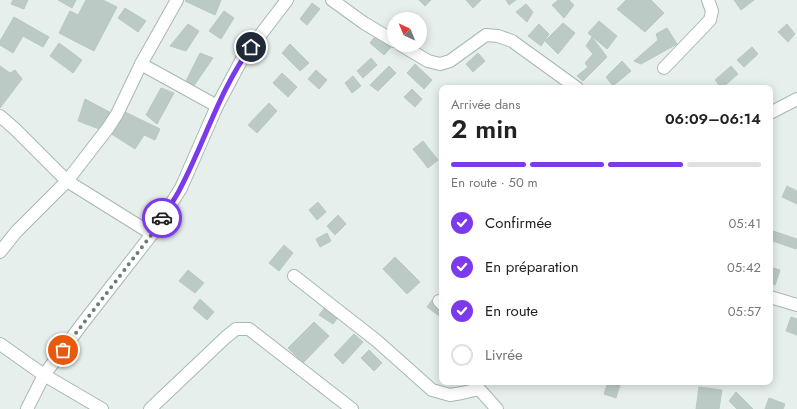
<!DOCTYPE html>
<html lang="fr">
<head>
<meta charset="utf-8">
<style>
	:root { --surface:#fff; --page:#f6f6f6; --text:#222; --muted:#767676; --line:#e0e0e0; --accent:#7c3aed }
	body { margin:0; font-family:Jost,sans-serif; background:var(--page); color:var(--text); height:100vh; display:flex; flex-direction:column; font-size:15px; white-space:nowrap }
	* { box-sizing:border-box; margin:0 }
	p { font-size:13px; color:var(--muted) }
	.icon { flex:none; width:22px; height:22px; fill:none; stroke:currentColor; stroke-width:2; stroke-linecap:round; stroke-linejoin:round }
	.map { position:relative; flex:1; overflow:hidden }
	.panel { position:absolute; left:439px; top:85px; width:334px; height:300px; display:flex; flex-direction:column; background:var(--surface); border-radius:8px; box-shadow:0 2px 10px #0003 }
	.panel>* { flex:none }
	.needle { width:26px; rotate:316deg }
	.fabs { position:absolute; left:387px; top:12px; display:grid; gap:8px }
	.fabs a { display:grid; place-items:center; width:40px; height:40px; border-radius:50%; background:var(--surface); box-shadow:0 2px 10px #0003; font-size:20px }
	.pin { position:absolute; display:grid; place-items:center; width:34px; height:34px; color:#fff; margin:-17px; border:2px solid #fff; border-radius:50%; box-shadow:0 1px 4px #0007 }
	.courier { position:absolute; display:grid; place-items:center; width:40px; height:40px; margin:-20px; border:3px solid #7c3aed; border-radius:50%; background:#fff; color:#222; box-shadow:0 1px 5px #0007 }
	.headline em { font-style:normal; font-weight:600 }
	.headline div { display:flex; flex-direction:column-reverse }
	.headline { display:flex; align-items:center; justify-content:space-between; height:68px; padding:0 12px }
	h1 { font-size:26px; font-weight:600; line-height:30px }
	.bar { display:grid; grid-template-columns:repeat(4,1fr); gap:6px 4px; align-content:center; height:48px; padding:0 12px }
	.bar i { height:5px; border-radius:3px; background:var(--line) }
	.bar .selected { background:var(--accent) }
	.bar p { grid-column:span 4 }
	ol { padding:0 12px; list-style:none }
	li { display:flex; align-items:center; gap:12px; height:44px }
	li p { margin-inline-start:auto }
	li .icon { padding:4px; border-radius:50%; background:var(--accent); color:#fff; stroke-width:4 }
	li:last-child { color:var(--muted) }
	li i { width:22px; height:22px; border:2px solid var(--line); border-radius:50% }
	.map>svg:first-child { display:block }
	.building { fill:#bbcac4; stroke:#b8c9c2 }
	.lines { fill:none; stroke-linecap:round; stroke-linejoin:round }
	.minor-casing { stroke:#a8b8b2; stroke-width:14 }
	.minor { stroke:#fff; stroke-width:12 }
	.done { stroke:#687f78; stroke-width:4; stroke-dasharray:0 7.2 }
	.route { stroke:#7c3aed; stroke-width:5 }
</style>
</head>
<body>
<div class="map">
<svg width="797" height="409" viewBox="0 0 797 409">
	<rect width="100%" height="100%" fill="#e6efeb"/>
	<g class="building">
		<path d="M13 0H28L24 9 11 4Z"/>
		<path d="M58 0H76L72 8Z"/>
		<path d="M86 0H103L117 7 94 51 59 33 70 11 78 15Z"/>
		<path d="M186 0H221L215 15 185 1Z"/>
		<path d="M419 0H431L425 6Z"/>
		<path d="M466 0H481L473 8Z"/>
		<path d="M506 0H516L509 5Z"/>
		<path d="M558 0H569L574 5 564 18 552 5Z"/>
		<path d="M626 0H651L664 13 645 32 617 9Z"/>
		<path d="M734 0H754L741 10Z"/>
		<path d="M312 3 320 9 307 25 300 19Z"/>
		<path d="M526 4 533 12 527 22 516 12Z"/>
		<path d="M125 8 146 21 138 32 118 18Z"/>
		<path d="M224 11 234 18 221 39 209 31Z"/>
		<path d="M14 17 49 37 43 47 23 36 13 53 0 45V41Z"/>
		<path d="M599 21 617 36 607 49 588 33Z"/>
		<path d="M563 23 575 33 558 54 545 41Z"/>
		<path d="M188 24 199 31 186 51 170 46Z"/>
		<path d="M539 24 549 34 541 46 528 36Z"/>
		<path d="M787 24 795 34 788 42 778 32Z"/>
		<path d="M667 28 677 44 641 64 634 61 658 40 656 34Z"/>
		<path d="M377 34 392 46 384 55 370 43Z"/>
		<path d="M592 37 607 57 583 81 577 76 588 67 585 63 593 54 586 46Z"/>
		<path d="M59 43 82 60 73 73 50 56Z"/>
		<path d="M290 44 309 63 300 71 282 53Z"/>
		<path d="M752 47 758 54 744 67 737 60Z"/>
		<path d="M200 53 213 58 191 90 186 81Z"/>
		<path d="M478 53 485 61 473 72 466 64Z"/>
		<path d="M371 58 377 65 363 78 357 71Z"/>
		<path d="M622 61 631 71 613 86 606 77Z"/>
		<path d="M415 64 432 80 424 89 407 73Z"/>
		<path d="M0 66 10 73 15 70 22 79 0 108Z"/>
		<path d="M389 66 396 73 378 91 370 85Z"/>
		<path d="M731 66 738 74 722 88 715 80Z"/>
		<path d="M316 70 327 80 319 89 308 79Z"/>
		<path d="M282 73 297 87 288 97 273 83Z"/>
		<path d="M353 76 361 86 352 93 345 83Z"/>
		<path d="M161 88 174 93 157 124 146 115Z"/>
		<path d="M412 89 422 99 415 107 404 97Z"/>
		<path d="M85 99 115 115 102 130 78 121Z"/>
		<path d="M269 103 277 111 257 133 248 125Z"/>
		<path d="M123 111 160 129 155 140 144 135 135 149 110 133Z"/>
		<path d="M423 141 438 160 428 168 413 149Z"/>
		<path d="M787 186 797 191V204L782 197Z"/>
		<path d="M318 202 326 212 317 220 309 210Z"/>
		<path d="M338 215 346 224 335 235 327 226Z"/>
		<path d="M770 230 797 239V246L796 249 770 240Z"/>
		<path d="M327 233 331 241 320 247 316 239Z"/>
		<path d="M284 245 293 253 279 271 269 263Z"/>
		<path d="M395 257 420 282 407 294 383 269Z"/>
		<path d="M770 267 780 270 775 285 770 284Z"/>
		<path d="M188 270 204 283 195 293 179 281Z"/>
		<path d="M200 299 214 312 207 320 193 308Z"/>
		<path d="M432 300 442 308V318L427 307Z"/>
		<path d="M326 306 339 316 333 324 319 315Z"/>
		<path d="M791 317 797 319V335L786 331Z"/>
		<path d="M314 322 329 336 303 363 288 348Z"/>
		<path d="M354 334 363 342 343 364 334 355Z"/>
		<path d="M369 350 382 363 374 371 361 358Z"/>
		<path d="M608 382H611L620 385 616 398 604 394Z"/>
		<path d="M699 387 722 390 719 409H696Z"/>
		<path d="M736 392 753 409H737L729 401Z"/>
		<path d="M769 398 785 404 783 409H765Z"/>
	</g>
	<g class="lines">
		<defs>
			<g id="minor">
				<path d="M332 0 364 23 394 41"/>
				<path d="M401 45 428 61 440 64 450 61 486 35 498 36 512 41 577 88"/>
				<path d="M141 64 217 106"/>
				<path d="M664 68 710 20 712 11 708 0"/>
				<path d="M770 113 797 99"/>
				<path d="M0 116 15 129 67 181 152 234"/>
				<path d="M0 252 16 232 67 181 108 128 117 114 141 64 177 0"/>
				<path d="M294 276 377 341 432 390 450 395 462 393 479 389 497 409"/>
				<path d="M770 297 797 305"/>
				<path d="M439 301 442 304"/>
				<path d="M0 344 44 375 102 409"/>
				<path d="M27 409 44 375 82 324 152 234 181 188 217 106 242 59 287 0"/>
				<path d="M150 409 226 337 236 329H249L352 409"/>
			</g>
		</defs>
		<use href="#minor" class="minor-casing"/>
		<use href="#minor" class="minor"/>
	</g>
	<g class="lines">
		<path class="done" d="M63 350 152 234 162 218"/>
		<path class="route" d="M162 218C168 208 176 198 181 187 205 141 220 89 251 47"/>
	</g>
</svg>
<div class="fabs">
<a><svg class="needle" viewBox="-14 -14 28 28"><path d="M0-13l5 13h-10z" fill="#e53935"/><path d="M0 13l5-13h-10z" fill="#767676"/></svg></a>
</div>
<div class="pin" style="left:63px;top:350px;background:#ea580c"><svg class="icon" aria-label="bag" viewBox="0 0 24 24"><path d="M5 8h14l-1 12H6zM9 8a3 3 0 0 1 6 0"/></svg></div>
<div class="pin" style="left:251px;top:47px;background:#1f2937"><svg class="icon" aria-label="home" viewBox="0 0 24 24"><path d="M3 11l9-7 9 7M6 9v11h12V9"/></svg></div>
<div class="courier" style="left:162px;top:218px"><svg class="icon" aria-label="car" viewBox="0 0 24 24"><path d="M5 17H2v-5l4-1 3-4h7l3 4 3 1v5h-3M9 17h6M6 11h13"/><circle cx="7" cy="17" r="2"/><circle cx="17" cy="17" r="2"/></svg></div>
<section class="panel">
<div class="headline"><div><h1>2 min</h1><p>Arrivée dans</p></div><em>06:09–06:14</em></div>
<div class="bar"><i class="selected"></i><i class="selected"></i><i class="selected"></i><i></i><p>En route · 50 m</p></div>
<ol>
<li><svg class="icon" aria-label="check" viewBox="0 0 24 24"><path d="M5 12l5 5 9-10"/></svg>Confirmée<p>05:41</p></li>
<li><svg class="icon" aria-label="check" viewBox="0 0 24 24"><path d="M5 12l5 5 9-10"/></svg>En préparation<p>05:42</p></li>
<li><svg class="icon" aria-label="check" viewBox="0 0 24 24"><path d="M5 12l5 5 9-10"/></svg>En route<p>05:57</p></li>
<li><i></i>Livrée</li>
</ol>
</section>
</div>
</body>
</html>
